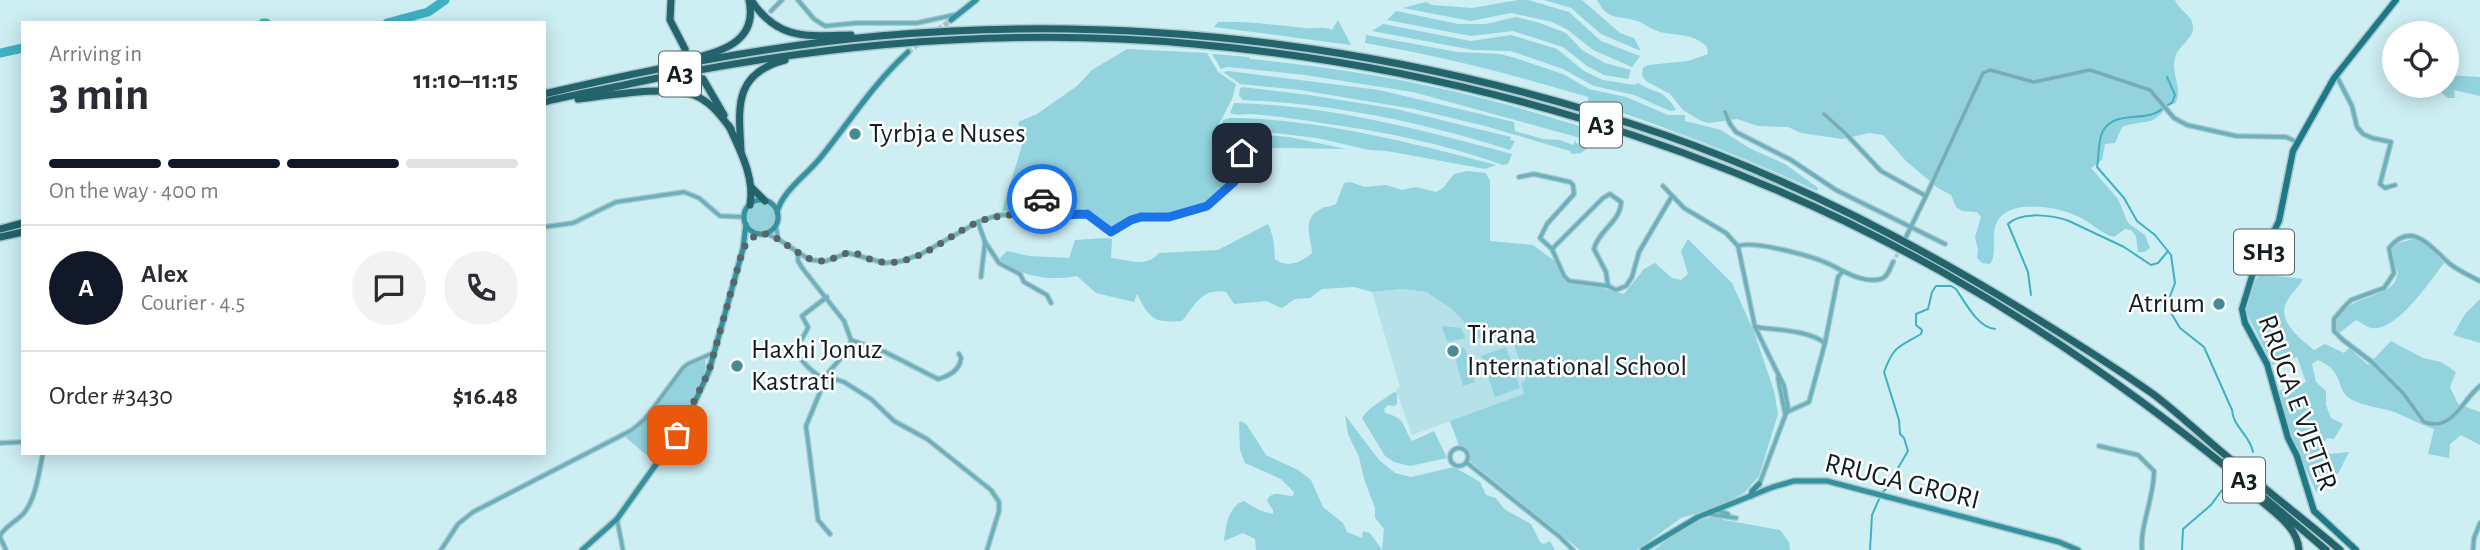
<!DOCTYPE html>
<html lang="en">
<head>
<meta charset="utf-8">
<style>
	:root { --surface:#fff; --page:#f2f2f3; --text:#2b2b33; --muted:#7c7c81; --line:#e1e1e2; --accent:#111827 }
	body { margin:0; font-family:"Alegreya Sans",sans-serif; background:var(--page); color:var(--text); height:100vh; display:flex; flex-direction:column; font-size:26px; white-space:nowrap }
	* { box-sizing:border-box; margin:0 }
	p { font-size:23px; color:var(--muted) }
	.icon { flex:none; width:38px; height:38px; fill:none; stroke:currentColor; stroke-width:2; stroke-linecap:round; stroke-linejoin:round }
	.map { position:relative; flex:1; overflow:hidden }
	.panel { position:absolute; left:21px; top:21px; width:525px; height:434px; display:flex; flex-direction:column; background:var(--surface); border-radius:0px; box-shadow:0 4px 18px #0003 }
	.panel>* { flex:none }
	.controls { position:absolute; left:2382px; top:21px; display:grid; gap:14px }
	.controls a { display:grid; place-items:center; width:77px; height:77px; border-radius:50%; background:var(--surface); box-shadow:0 4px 18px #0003; font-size:35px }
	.pin { position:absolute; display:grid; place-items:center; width:60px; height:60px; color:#fff; margin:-30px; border-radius:14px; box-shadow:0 4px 10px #0006 }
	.courier { position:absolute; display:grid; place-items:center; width:70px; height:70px; margin:-35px; border:5px solid #1a73e8; border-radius:50%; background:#fff; color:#222; box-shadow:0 2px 9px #0007 }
	.head em { font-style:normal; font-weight:700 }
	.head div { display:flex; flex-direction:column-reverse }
	.head { display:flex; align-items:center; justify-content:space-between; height:119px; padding:0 28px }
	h1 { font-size:46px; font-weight:700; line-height:52px }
	.bar { display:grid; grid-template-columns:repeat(4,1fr); gap:10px 7px; align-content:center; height:84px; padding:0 28px }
	.bar i { height:9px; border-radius:5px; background:var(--line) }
	.bar .selected { background:var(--accent) }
	.bar p { grid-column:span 4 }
	.line { display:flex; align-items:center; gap:18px; padding:0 28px; border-top:2px solid var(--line) }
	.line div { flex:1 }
	.round { display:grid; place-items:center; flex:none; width:74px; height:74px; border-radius:37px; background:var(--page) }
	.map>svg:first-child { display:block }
	.built { fill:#b7e1e8 }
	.green { fill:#92d3dd }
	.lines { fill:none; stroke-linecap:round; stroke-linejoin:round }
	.stream { stroke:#3fb1c2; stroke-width:2 }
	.river { stroke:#3fb1c2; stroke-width:9 }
	.minor-tunnel { stroke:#a8c4c9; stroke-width:3.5; stroke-dasharray:3.5 2; stroke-linecap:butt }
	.secondary-tunnel { stroke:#a8c4c9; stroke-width:5; stroke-dasharray:5 2.5; stroke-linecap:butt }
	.minor-casing { stroke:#abc9cd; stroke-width:6 }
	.secondary-casing { stroke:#abc9cd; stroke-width:8 }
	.primary-casing { stroke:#abc9cd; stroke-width:9 }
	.motorway-casing { stroke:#abc9cd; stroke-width:10 }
	.minor { stroke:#6ab1bd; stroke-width:3.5 }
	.secondary { stroke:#3392a0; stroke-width:5 }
	.primary { stroke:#1e7986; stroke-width:6 }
	.motorway { stroke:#23636c; stroke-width:7 }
	.done { stroke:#53676a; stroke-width:7; stroke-dasharray:0 12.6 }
	.route { stroke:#1a73e8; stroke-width:9 }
	.poi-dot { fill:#468c97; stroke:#fff; stroke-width:2.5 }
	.labels { text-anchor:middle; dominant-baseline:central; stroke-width:5; stroke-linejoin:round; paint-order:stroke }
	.shield { fill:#fff; stroke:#596263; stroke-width:2 }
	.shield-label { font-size:26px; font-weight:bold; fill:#121e20 }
	.poi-label { font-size:28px; fill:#121e20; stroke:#fff; text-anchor:start }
	.street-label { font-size:28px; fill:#121e20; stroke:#fff }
</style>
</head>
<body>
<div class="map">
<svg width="2480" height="550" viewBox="0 0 2480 550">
	<rect width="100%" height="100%" fill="#cdeef3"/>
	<path class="built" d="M1402 289 1425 292 1440 301 1452 309 1471 329 1476 339 1505 335 1512 339 1526 381 1525 394 1412 435 1396 390 1400 387 1372 292Z"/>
	<g class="green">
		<path d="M1518 0H1528L1569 12 1601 41 1640 56 1632 67 1593 50 1568 30 1552 22 1511 13 1471 21 1403 8 1426 2 1432 5 1472 8Z"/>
		<path d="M1544 0H1582L1620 33 1634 38 1641 51 1601 34 1571 8Z"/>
		<path d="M1597 0H2175C2179 11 2193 15 2193 27 2194 38 2180 45 2176 55 2169 72 2184 88 2175 104L2169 103C2153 129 2146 118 2122 127L2115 143 2105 144 2102 160 2091 168 2118 199 2128 223 2145 235 2150 248 2145 252H2138L2136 236 2131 230 2125 229 2114 237C2100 233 2091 222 2077 216 2058 207 2009 198 1997 222 1990 235 1998 252 1990 264L1982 263 1977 258 1978 250 1975 237 1981 217 1977 212 1962 211 1956 207 1951 195 1938 188 1906 161 1883 135 1869 133 1842 139 1801 133 1788 127 1758 126 1737 119 1709 123 1701 121 1683 110 1670 94 1646 81 1642 76 1643 68 1648 65 1688 61 1708 54 1707 47C1693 33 1678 36 1660 32 1653 30 1646 25 1640 22 1620 14 1609 23 1597 0Z"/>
		<path d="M1396 11 1458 24H1486L1516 17 1537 22 1566 33 1582 50 1605 63 1631 70 1628 79 1604 75 1587 66 1563 47 1513 31 1471 36 1387 20Z"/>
		<path d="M1338 20 1351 45 1214 27 1218 22C1248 21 1274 25 1304 28 1313 29 1324 26 1332 30Z"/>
		<path d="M1383 24 1471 41 1511 35 1557 49 1584 71 1603 80 1634 85 1638 83C1657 95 1663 88 1676 110L1670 111 1634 95 1594 86 1563 69 1511 51 1473 50 1372 31Z"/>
		<path d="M1366 35 1457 52 1500 54 1515 58 1563 74 1589 89 1626 97 1668 115H1685V121L1721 130 1749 148 1785 164 1818 188 1817 191C1742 156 1666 127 1588 101V97C1515 75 1441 56 1365 43Z"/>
		<path d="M1127 49 1207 53 1218 72 1236 84 1232 99 1216 130V140L1225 156 1230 179 1214 197 1199 206 1165 216 1156 212 1138 214 1109 230 1095 214 1085 209 1061 213 1060 210 1071 200 1074 194 1069 185 1062 186 1008 212 1002 211 1023 142 1018 122 1037 114 1077 86 1092 70Z"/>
		<path d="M1212 54 1249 57 1250 59C1325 66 1399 78 1473 96 1524 108 1573 125 1622 139L1594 147 1584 139 1413 92 1305 75 1228 67 1221 69Z"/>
		<path d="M1228 71 1379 90 1514 122 1515 131 1543 139 1560 140 1573 145 1576 140V143L1589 147 1581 153 1572 154 1570 151 1485 126 1414 109 1300 90 1240 84 1223 72Z"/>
		<path d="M2447 75 2480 77V96L2454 90 2455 98H2448L2433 86H2446Z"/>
		<path d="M1242 87 1309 95 1396 109 1511 137 1510 140 1515 141 1510 150C1426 123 1332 103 1243 100L1239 96 1240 89Z"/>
		<path d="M1234 103C1329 105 1421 130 1512 154L1508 164 1503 165C1445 144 1382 131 1321 123 1298 119 1274 116 1251 114 1244 114 1237 116 1230 113Z"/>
		<path d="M1230 118C1314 118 1414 143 1496 165L1485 169 1387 151 1369 150 1317 138 1257 131 1221 129 1223 120Z"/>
		<path d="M1242 133 1289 137 1346 149 1232 147 1222 143 1219 137 1221 135Z"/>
		<path d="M1467 171 1486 173 1490 181V241L1533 245 1556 262 1571 280 1624 294 1644 269 1655 263 1672 278 1681 280 1688 274 1681 251 1688 239 1732 283 1754 332 1774 391 1778 414 1759 476 1744 493 1718 507 1681 518 1637 550H1580L1470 461 1469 451 1459 446 1450 421 1524 394 1521 383 1526 380 1512 339 1505 335 1476 339 1471 329 1452 309 1426 292 1402 289 1372 292 1354 287 1322 289 1310 298 1295 299 1282 308 1266 301 1234 304 1226 292C1202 287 1195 305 1182 321 1153 323 1150 319 1137 294L1134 302 1096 293 1077 276C1048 281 1029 277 1002 263L1000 258 1007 251 1029 256 1069 258 1075 240 1106 238 1112 239 1111 258C1128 260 1147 268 1159 253L1218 250 1268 224C1274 236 1274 246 1275 259 1287 269 1302 262 1312 253 1311 238 1302 219 1319 210 1324 206 1330 207 1336 204L1344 183 1350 182 1365 187 1386 185 1402 190 1416 187 1436 192 1443 188 1454 174Z"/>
		<circle cx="761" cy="217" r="14"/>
		<path d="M2413 239 2423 241 2444 263C2430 281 2397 332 2371 328 2366 327 2361 322 2356 320L2338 334C2322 304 2376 299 2390 287 2395 284 2396 279 2398 273L2390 252 2395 244Z"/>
		<path d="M2259 274 2303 279C2299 287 2290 294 2286 303 2277 322 2302 340 2314 350L2325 344 2344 353 2349 348 2368 365 2391 341 2423 358 2441 362 2456 372 2450 387 2458 404 2480 412V445L2461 435 2450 444 2449 458 2428 454 2434 429C2421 424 2409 419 2397 413 2382 407 2363 407 2349 398 2335 388 2345 372 2318 360L2312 364 2316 382 2326 391V405L2331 418 2343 424 2334 439 2327 438 2323 443 2330 454 2349 452 2339 472 2316 492 2290 433 2279 391 2306 382 2297 357 2273 365 2246 312 2248 295Z"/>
		<path d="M2480 299V343L2453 335 2465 314Z"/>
		<path d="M1441 326 1461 328 1466 338 1448 342Z"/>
		<path d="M1459 346 1465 349 1468 357 1466 358 1475 382 1463 386 1453 351Z"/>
		<path d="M1506 347 1520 388 1495 397 1481 356Z"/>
		<path d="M705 359C712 380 668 444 655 462L624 436C658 418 669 368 705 359Z"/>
		<path d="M1394 392 1397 393V403L1395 406 1388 405 1384 409 1385 413C1406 418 1402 426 1412 441L1434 431 1447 458 1410 466 1394 462 1385 456 1362 418C1370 406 1382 401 1394 392Z"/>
		<path d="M1345 415 1379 460 1395 473 1411 477 1454 467 1480 482 1486 495 1496 498 1504 509 1531 524 1540 542 1544 544 1550 541 1555 550H1256L1255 539 1243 533 1224 541C1226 526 1228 506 1244 501L1259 510 1273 514V510L1267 501C1271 489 1283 496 1293 496L1294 492 1281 479 1245 463 1240 450 1239 423 1241 421 1247 425 1266 455 1298 470 1311 480 1323 507 1343 523 1347 532 1362 538 1363 531 1370 533 1382 550 1384 529 1375 518V508L1364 479 1359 457 1348 434Z"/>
		<path d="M1714 516 1724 520 1780 530 1789 542 1790 550H1654L1688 524Z"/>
	</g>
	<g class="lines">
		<g class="stream">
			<path d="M2167 77 2175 95 2172 103 2168 105"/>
			<path d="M2163 108C2147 124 2113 108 2102 133 2098 142 2099 157 2097 167L2124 198 2137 221 2155 235 2171 255 2175 283 2169 299 2171 313 2180 328 2204 347 2232 410C2233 427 2250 435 2253 452"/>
			<path d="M2031 295 2028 272 2008 224C2021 211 2053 215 2069 221L2124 247 2151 265 2158 263 2168 251"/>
			<path d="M1883 492 1896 479 1898 468 1908 451 1904 438 1900 434 1899 420 1884 372C1894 345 1899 347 1921 334L1922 330 1916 325V314L1928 309 1932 292 1936 286H1951L1956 289C1965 302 1978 328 1995 329"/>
			<path d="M1870 550 1872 515 1880 497"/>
			<path d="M2182 550 2183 529 2211 505 2222 490"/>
		</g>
		<g class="river">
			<path d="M263 23H266"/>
			<path d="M387 23 428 12 445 0"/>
			<path d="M0 53 23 48"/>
		</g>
		<path class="minor-tunnel" d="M1893 262 1904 242"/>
		<path class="secondary-tunnel" d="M908 52 951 20"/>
		<defs>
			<g id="minor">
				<path d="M798 0 814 19 825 26 857 23H917L958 14"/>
				<path d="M771 11 782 0"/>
				<path d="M2336 75 2352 106 2357 127 2363 134 2372 138 2391 142 2380 184 2385 188 2395 185"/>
				<path d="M1725 112 1730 124 1736 132 1791 160 1836 190 1945 244"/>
				<path d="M1824 114 1845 133 1881 171 1926 196 1983 73 1990 70 2034 82 2090 70 2150 90 2174 118 2187 125 2236 136 2286 137 2297 142"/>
				<path d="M1519 177 1534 174 1570 182 1573 185 1574 194 1547 224 1540 238 1552 249 1564 276 1569 281 1608 286"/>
				<path d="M1663 186 1684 208 1726 233 1738 246 1755 327 1784 386 1788 408 1759 485"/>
				<path d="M978 222 985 242 981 277"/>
				<path d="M776 225 778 239"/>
				<path d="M544 227 573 223 616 202 684 192 699 198 720 216 745 217"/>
				<path d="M765 233 778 239 810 260 826 261 848 253 885 263 902 261 921 254 978 222 998 215H1011L1063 190 1068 196 1055 208 1056 215 1086 214 1111 232 1131 220 1141 217H1169L1207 206 1235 181 1230 163 1231 158 1247 153"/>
				<path d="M1906 237 1926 196"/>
				<path d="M985 242 999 263 1020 274 1024 282 1047 295 1051 303"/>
				<path d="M1738 246C1753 240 1812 256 1829 264 1844 271 1863 284 1881 279 1888 277 1890 268 1893 262"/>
				<path d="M1552 249 1603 198 1610 194 1621 202C1621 221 1598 231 1594 249L1606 272 1608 286 1616 290 1626 286 1632 277 1639 252 1672 196"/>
				<path d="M798 253V261L803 269 844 321 851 340 847 351 828 373 806 426 818 520 830 534"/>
				<path d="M2480 281C2470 276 2459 271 2450 264 2432 249 2413 219 2389 248L2394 273 2384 288 2351 300 2346 305 2334 319V331L2343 340 2372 362 2403 393 2424 422C2453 432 2462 400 2480 386"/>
				<path d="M827 297 802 316 808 327C806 334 799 341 798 348 795 359 818 377 827 380"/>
				<path d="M1755 327C1776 330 1808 330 1825 343L1809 402 1785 413"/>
				<path d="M851 340 885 352 938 379C949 376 960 370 961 358L959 354"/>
				<path d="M1825 343 1838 277 1842 272"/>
				<path d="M828 377 844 382 871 399 894 421 927 439 991 490 999 502V511L987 550"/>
				<path d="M1778 378 1785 413"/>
				<path d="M0 443 23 442"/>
				<path d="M2099 446 2138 455 2154 471C2154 499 2140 524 2142 550"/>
				<circle cx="1459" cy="457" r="9"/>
				<path d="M1466 462 1560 537 1573 550"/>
				<path d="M1716 510 1728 514"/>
				<path d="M1709 514 1736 518"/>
				<path d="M617 519 623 550"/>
				<path d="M0 536C4 527 17 521 24 513 36 498 39 472 43 453"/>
				<path d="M0 537 6 550"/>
				<path d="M441 550 458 524 473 512 632 430 645 419 683 368 688 364 713 353"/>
				<path d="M2473 550 2474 538 2480 523"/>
			</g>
			<g id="secondary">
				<path d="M951 20 976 0"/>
				<circle cx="761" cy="217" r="17"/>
				<path d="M777 212C783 190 807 175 821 157 850 121 874 83 908 52"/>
				<path d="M1751 496 1752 491 1759 484"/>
				<path d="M582 550 617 519 677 435 692 408 709 371 743 249 746 224"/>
				<path d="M1643 550 1698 517 1773 487 1794 481H1827L2059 542 2078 550"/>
			</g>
			<path id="primary" d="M2356 550 2314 511 2297 456 2288 438 2267 364 2245 323 2242 309 2252 276 2279 221 2293 151 2334 78 2396 0"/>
			<g id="motorway">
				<path d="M671 0 670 20 685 49"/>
				<path d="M751 0C778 41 807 36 851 35"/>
				<path d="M682 61C715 53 759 45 749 0"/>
				<path d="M703 79 724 115"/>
				<path d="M544 94C654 68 767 46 879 36 1144 12 1414 49 1665 135 1791 179 1909 240 2023 310 2067 337 2111 364 2153 394 2181 415 2207 441 2235 463 2269 493 2305 520 2340 550"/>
				<path d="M578 99C605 96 670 85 694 95 711 102 720 115 731 129"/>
				<path d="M544 102C575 94 607 89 638 82 819 44 1010 27 1194 44 1456 67 1715 144 1944 273 2085 353 2204 445 2326 550"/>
				<path d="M729 126C740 150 755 178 750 205"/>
				<path d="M741 152C739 109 732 74 785 60"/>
				<path d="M752 188 765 201"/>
				<path d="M0 229 23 223"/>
				<path d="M0 237 23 232"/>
				<path d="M2246 486C2262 507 2297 521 2299 550"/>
			</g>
		</defs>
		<use href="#minor" class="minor-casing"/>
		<use href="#secondary" class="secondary-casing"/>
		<use href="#primary" class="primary-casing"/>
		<use href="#motorway" class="motorway-casing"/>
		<use href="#minor" class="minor"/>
		<use href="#secondary" class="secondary"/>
		<use href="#primary" class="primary"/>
		<use href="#motorway" class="motorway"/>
	</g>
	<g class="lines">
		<path class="done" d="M677 435 709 371 743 249C768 208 791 264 825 261 833 260 841 253 850 253 858 252 867 259 875 261 884 263 893 263 901 261 929 256 952 233 978 222 992 216 1001 217 1014 214 1024 211 1033 204 1042 199"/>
		<path class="route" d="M1042 199 1065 190 1068 198 1055 208 1056 215 1087 214 1111 232 1131 220 1141 217H1169L1207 206 1235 181 1230 160 1233 156 1242 153"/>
	</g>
	<g class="poi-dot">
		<circle cx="855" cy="134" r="7"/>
		<circle cx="2219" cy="304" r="7"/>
		<circle cx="1453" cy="351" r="7"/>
		<circle cx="737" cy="366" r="7"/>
	</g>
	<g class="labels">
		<g class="shield">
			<rect x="659" y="51.5" width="42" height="45" rx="5"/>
			<rect x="1580" y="102.5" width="42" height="45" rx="5"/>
			<rect x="2234" y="229.5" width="60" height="45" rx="5"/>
			<rect x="2223" y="457.5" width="42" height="45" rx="5"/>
		</g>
		<g class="shield-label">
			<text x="680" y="74">A3</text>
			<text x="1601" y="125">A3</text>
			<text x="2264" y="252">SH3</text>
			<text x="2244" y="480">A3</text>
		</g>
		<g class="poi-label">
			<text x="869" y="134">Tyrbja e Nuses</text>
			<text x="2205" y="304" text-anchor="end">Atrium</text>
			<text x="1467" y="335">Tirana<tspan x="1467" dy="32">International School</tspan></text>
			<text x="751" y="350">Haxhi Jonuz<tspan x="751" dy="32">Kastrati</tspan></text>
		</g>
		<g class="street-label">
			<text transform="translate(2297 403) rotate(70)">RRUGA E VJETER</text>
			<text transform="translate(1902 482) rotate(14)">RRUGA GRORI</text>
		</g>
	</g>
</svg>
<div class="controls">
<a><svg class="icon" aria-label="locate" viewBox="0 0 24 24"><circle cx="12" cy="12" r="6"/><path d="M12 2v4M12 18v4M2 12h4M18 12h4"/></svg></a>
</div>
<div class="pin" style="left:677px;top:435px;background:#ea580c"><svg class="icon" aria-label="bag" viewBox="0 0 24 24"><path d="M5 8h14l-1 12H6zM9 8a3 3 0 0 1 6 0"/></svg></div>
<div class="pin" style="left:1242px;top:153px;background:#1f2937"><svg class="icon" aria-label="home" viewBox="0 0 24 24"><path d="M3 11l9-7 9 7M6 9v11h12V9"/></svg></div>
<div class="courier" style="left:1042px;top:199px"><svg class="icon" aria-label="car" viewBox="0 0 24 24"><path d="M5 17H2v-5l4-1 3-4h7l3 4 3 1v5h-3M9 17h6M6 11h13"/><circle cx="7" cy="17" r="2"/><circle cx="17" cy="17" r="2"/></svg></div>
<section class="panel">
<div class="head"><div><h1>3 min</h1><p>Arriving in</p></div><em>11:10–11:15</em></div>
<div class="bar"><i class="selected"></i><i class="selected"></i><i class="selected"></i><i></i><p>On the way · 400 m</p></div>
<div class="line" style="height:126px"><b class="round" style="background:var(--accent);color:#fff">A</b><div><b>Alex</b><p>Courier · 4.5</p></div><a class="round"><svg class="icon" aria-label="chat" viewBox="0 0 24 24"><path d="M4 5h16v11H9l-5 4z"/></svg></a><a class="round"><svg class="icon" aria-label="phone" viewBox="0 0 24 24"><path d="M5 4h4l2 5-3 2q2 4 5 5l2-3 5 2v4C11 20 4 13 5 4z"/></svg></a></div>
<div class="line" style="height:91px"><div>Order #3430</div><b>$16.48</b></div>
</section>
</div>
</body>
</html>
